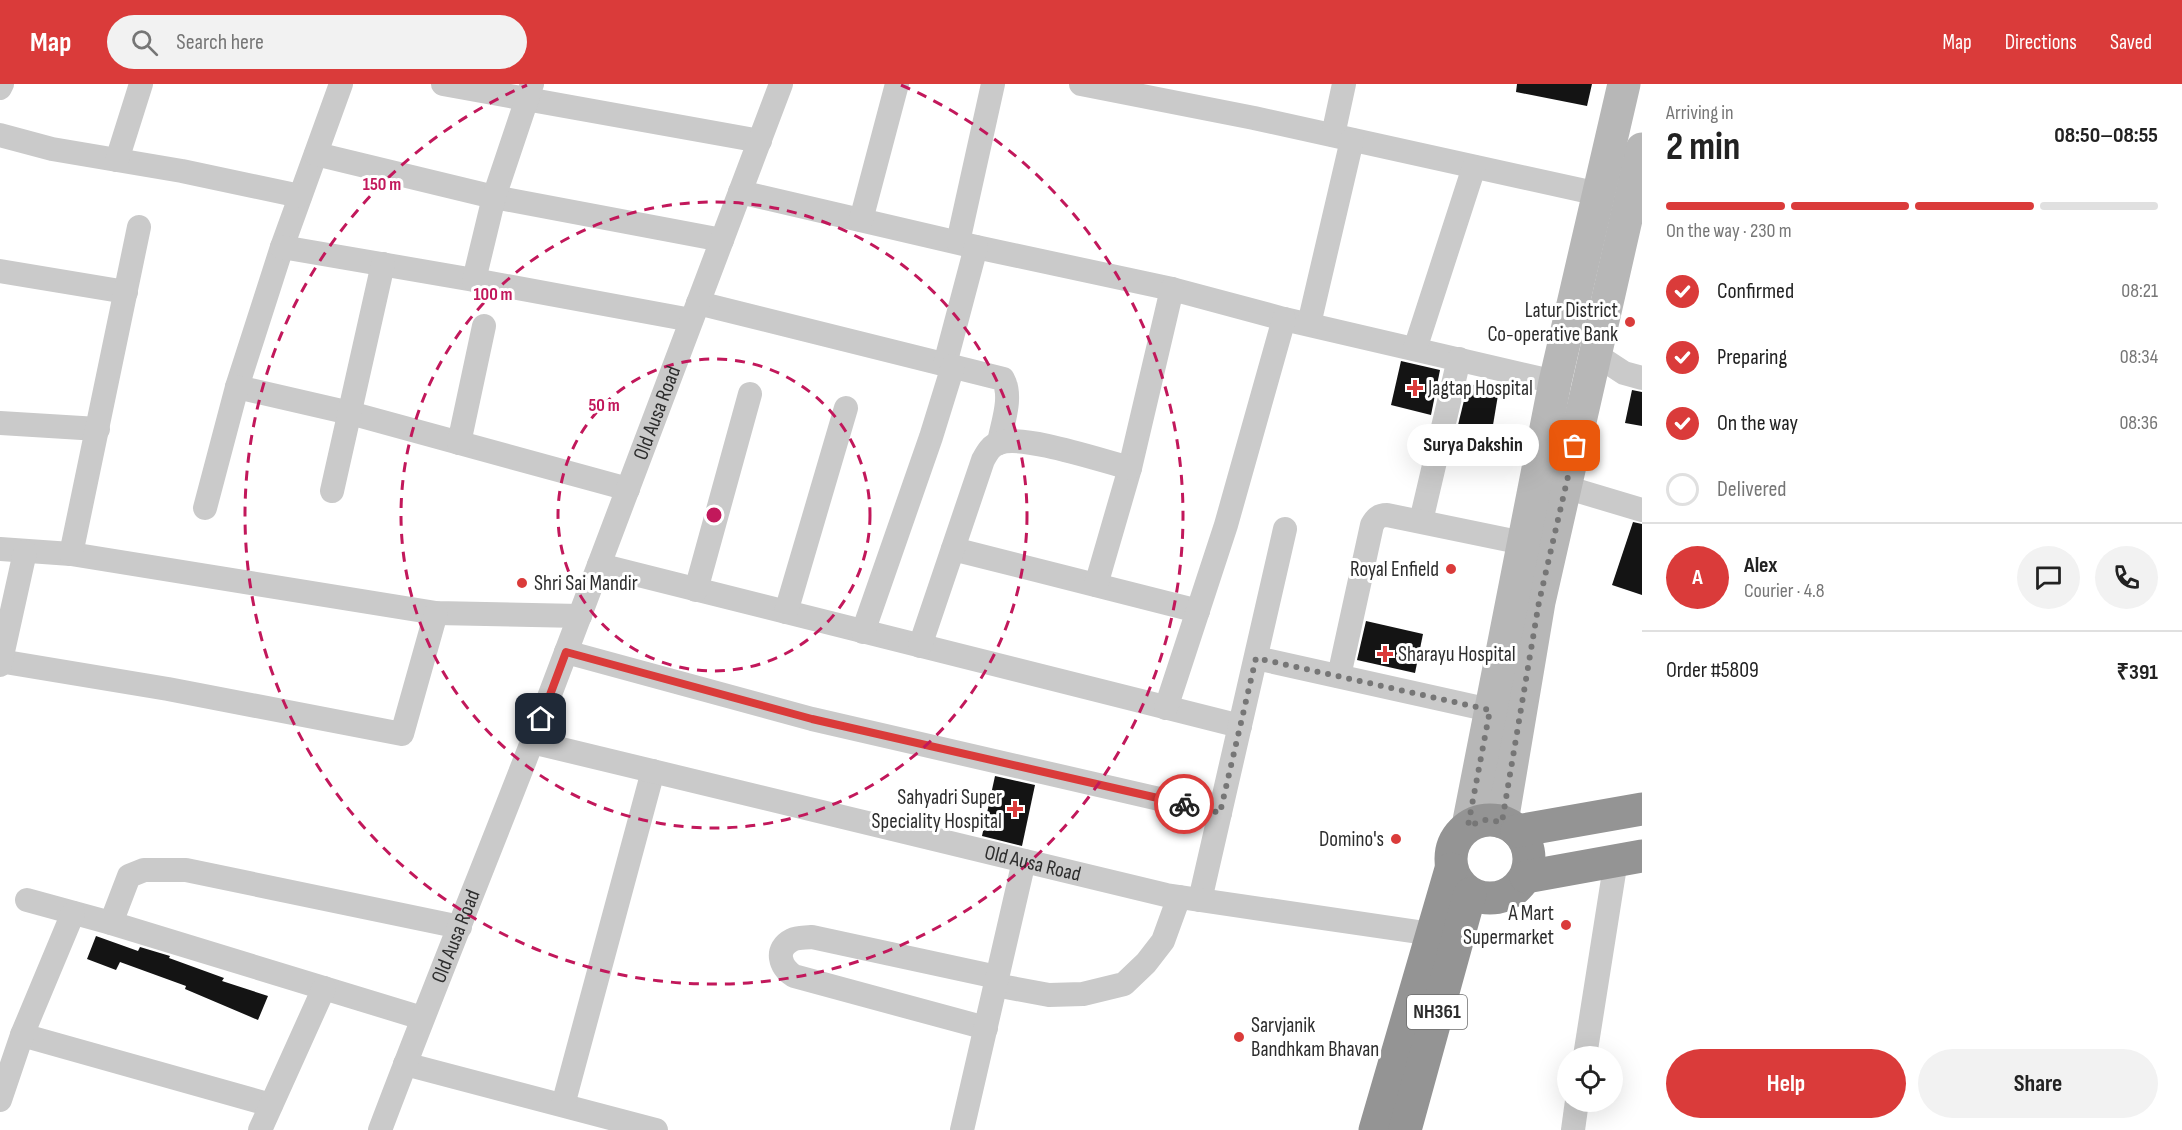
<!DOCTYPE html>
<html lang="en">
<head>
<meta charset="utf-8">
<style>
	:root { --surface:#fff; --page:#f2f2f2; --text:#222; --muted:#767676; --line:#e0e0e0; --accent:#da3b3a }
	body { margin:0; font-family:"Sofia Sans Condensed",sans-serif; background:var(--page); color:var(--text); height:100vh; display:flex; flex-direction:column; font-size:22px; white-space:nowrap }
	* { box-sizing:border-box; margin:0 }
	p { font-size:20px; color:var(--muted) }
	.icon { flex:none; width:33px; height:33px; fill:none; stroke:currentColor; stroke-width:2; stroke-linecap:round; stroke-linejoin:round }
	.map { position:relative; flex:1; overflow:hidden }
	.panel { display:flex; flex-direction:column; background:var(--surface); width:540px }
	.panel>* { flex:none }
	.fabs { position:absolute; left:1557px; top:962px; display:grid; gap:12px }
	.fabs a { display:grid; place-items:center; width:66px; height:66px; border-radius:50%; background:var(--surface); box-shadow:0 6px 24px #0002; font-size:30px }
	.pin { position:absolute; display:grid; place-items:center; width:51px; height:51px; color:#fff; margin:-26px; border-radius:12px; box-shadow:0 3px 9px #0006 }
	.courier { position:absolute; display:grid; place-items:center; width:60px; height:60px; margin:-30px; border:4px solid #da3b3a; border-radius:50%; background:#fff; color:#222; box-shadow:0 2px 8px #0007 }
	.bubble { position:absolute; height:42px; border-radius:21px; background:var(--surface); box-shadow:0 6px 24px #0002; font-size:20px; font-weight:700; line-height:42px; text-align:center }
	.head em { font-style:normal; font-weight:700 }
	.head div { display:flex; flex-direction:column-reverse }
	.head { display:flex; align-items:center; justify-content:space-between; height:102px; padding:0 24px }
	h1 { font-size:39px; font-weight:700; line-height:45px }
	.bar { display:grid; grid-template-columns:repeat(4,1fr); gap:9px 6px; align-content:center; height:72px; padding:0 24px }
	.bar i { height:8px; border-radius:4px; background:var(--line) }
	.bar .current { background:var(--accent) }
	.bar p { grid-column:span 4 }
	.line { display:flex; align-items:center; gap:15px; padding:0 24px; border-top:2px solid var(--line) }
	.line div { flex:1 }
	.round { display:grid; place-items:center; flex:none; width:63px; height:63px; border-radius:32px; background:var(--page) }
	ol { padding:0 24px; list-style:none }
	li { display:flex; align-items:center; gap:18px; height:66px }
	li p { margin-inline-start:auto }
	li .icon { padding:6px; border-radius:50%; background:var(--accent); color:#fff; stroke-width:4 }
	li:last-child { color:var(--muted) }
	li i { width:33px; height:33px; border:3px solid var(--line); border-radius:50% }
	.primary-button { display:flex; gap:12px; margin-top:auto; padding:12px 24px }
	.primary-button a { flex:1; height:69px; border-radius:36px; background:var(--accent); color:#fff; font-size:24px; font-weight:700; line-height:69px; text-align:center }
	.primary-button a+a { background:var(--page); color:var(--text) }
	header { display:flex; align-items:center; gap:36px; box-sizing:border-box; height:84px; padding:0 30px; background:var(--accent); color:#fff }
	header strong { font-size:28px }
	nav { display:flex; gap:33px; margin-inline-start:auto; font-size:21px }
	.search { width:420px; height:54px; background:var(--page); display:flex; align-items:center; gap:15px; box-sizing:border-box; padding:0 21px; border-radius:33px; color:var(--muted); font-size:22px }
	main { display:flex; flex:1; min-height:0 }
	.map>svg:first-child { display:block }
	.building { fill:#141414 }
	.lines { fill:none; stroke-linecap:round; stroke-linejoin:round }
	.street { stroke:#cacaca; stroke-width:24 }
	.secondary { stroke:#b7b7b7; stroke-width:33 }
	.highway { stroke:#949494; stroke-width:33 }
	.done { stroke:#767676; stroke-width:6; stroke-dasharray:0 10.8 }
	.route { stroke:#da3b3a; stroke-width:8 }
	.ring { fill:none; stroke:#c2185b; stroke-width:3; stroke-dasharray:10 8 }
	.poi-dot { fill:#da3b3a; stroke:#fff; stroke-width:2 }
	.labels { text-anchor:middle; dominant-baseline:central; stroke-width:6; stroke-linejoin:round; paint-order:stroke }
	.shield { fill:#fff; stroke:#6c6c6c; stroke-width:1.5 }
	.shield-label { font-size:20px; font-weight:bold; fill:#2d2d2d }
	.poi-label { font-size:21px; fill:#2d2d2d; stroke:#fff; text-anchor:end }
	.street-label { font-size:21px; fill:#2d2d2d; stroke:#fff }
	.centre { fill:#c2185b; stroke:#fff; stroke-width:3 }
	.ring-label { font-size:18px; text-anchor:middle; font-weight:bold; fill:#c2185b; stroke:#fff; stroke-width:6; stroke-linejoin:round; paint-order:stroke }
</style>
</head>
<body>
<header>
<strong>Map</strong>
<div class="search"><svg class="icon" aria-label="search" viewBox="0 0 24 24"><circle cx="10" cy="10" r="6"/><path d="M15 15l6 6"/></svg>Search here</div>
<nav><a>Map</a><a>Directions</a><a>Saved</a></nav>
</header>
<main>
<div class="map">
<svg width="1642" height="1046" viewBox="0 0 1642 1046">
	<rect width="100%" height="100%" fill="#fff"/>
	<g class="building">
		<path d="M1517 0H1592L1587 22 1516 8Z"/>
		<path d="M1401 277 1440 286 1431 331 1391 321Z"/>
		<path d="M1468 300 1499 305 1492 347 1458 341Z"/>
		<path d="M1632 306 1642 308V342L1625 339Z"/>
		<path d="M1633 438 1642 440V511L1612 501Z"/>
		<path d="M1366 537 1423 550 1415 589 1357 576Z"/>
		<path d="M995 692 1035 701 1022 762 982 752Z"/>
		<path d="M96 852 138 867 140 863 170 872 169 874 224 894 222 897 268 912 258 936 185 905 186 902 120 878 116 886 87 875Z"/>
	</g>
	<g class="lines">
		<g class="street">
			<path d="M341 0 282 163 237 303 350 329 628 405"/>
			<path d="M443 0 760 57"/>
			<path d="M1081 0 1254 34 1599 110"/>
			<path d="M0 4 2 0"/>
			<path d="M0 51 52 65 182 87 300 112"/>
			<path d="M1333 51 1344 0"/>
			<path d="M316 70 494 113 722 156"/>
			<path d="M117 76 141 0"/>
			<path d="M740 108 976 163 1172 205 1284 235 1555 298"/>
			<path d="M861 136 897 0"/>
			<path d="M958 158 993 0"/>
			<path d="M282 163 474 196 494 113 532 0"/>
			<path d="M0 187 126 208"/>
			<path d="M474 196 691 236"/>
			<path d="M698 219 1003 295C1013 313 1002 340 999 359"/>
			<path d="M1309 240 1352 56"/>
			<path d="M1415 265 1474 83"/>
			<path d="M1595 270 1624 289 1642 294"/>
			<path d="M945 280 976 163"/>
			<path d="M0 339 98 345"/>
			<path d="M459 359 484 242"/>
			<path d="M1565 403 1642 426"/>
			<path d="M332 407 383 180"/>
			<path d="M205 424 237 303"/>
			<path d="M1421 437 1459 275"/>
			<path d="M0 465 71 470 436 529 580 532"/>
			<path d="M953 465 1198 527"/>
			<path d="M71 470 139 143"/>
			<path d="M599 481 1240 642"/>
			<path d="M1096 501 1130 384 1172 205"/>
			<path d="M696 506 750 310"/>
			<path d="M786 528 846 324"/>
			<path d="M863 548 931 353 953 282"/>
			<path d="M920 562 983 376C987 369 990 362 999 359 1023 350 1102 377 1130 384"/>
			<path d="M566 568 812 635 1220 729"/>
			<path d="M1256 574 1490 626"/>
			<path d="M0 577 168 605 402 650 436 529"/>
			<path d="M0 581 25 468"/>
			<path d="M1339 592 1372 441C1376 434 1379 431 1387 431L1523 459"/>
			<path d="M1166 624 1226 441 1284 235"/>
			<path id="s1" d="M532 658 781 0"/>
			<path d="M27 816 111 839 422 934"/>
			<path d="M1200 816 1285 445"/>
			<path d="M111 839 129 792 144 786H186L460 843"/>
			<path d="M995 901 1049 911 1083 910 1124 900 1146 879 1163 857 1179 813"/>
			<path d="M986 944 794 892C780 883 774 865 792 856 798 853 805 854 812 853L997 893"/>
			<path d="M22 951 271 1021"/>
			<path d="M1585 972 1616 776"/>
			<path d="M405 980 656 1046"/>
			<path d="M0 1016 22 951 73 829"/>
			<path d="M563 1021 653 687"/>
			<path d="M260 1046 324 904"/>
			<path id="s2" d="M380 1046C429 916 482 787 532 658L1166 811 1432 850"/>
			<path d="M962 1046 1024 777"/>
			<path d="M1573 1046 1577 1017"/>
		</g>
		<g class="secondary">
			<path d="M1502 738 1539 518 1642 65"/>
			<path d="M1468 742 1555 298 1624 0"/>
		</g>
		<g class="highway">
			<circle cx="1490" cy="775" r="39"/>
			<path d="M1517 747 1642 725"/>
			<path d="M1526 793 1642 772"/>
			<path d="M1375 1046 1451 785"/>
			<path d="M1405 1046 1470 810"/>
		</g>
	</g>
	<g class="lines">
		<path class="done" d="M1184 720 1220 729 1256 574 1490 626 1468 742 1485 736 1502 738 1539 518 1575 362"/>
		<path class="route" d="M541 635 566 568 812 635 1184 720"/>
	</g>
	<g class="ring">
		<circle cx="714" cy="431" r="156"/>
		<circle cx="714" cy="431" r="313"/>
		<path d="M901 1A469 469 0 1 1 527 1"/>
	</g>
	<g class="poi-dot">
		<circle cx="1630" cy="238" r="6"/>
		<path d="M1412 295h6v6h6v6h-6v6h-6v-6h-6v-6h6z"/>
		<circle cx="1451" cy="485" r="6"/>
		<circle cx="522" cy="499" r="6"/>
		<path d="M1382 561h6v6h6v6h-6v6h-6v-6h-6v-6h6z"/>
		<path d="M1012 716h6v6h6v6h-6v6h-6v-6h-6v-6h6z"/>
		<circle cx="1396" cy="755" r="6"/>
		<circle cx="1566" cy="841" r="6"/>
		<circle cx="1239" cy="953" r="6"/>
	</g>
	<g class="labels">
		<rect class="shield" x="1407" y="911" width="60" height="34" rx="4.5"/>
		<g class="shield-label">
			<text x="1437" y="928">NH361</text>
		</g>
		<g class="poi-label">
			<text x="1618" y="226">Latur District<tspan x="1618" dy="24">Co-operative Bank</tspan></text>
			<text x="1428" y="304" text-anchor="start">Jagtap Hospital</text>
			<text x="1439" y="485">Royal Enfield</text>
			<text x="534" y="499" text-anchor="start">Shri Sai Mandir</text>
			<text x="1398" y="570" text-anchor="start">Sharayu Hospital</text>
			<text x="1002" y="713">Sahyadri Super<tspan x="1002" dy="24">Speciality Hospital</tspan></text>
			<text x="1384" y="755">Domino's</text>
			<text x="1554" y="829">A Mart<tspan x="1554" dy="24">Supermarket</tspan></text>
			<text x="1251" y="941" text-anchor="start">Sarvjanik<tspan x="1251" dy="24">Bandhkam Bhavan</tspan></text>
		</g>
		<g class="street-label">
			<text stroke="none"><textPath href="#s1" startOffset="352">Old Ausa Road</textPath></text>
			<text stroke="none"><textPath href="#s2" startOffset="932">Old Ausa Road</textPath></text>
			<text stroke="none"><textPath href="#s2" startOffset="208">Old Ausa Road</textPath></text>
		</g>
	</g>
	<circle cx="714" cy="431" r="9" class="centre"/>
	<g class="ring-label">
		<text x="382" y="106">150 m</text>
		<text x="493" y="216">100 m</text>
		<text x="604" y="327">50 m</text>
	</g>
</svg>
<div class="fabs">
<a><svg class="icon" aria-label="locate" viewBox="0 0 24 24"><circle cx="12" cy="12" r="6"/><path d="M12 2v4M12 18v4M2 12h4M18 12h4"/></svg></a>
</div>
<div class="pin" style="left:1575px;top:362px;background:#ea580c"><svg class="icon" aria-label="bag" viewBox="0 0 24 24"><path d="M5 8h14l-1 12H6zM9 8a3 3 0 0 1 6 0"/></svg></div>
<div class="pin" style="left:541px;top:635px;background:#1f2937"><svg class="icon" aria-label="home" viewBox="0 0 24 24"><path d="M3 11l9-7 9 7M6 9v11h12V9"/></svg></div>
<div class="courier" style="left:1184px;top:720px"><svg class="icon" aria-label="bike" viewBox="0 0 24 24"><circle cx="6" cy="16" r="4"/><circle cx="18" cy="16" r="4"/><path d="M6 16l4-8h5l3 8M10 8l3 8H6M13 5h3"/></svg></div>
<div class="bubble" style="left:1407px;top:340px;width:132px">Surya Dakshin</div>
</div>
<section class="panel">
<div class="head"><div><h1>2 min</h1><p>Arriving in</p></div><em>08:50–08:55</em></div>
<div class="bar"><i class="current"></i><i class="current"></i><i class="current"></i><i></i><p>On the way · 230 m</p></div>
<ol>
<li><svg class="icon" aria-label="check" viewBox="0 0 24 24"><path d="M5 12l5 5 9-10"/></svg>Confirmed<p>08:21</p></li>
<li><svg class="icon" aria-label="check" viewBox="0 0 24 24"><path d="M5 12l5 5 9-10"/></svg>Preparing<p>08:34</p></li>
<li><svg class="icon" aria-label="check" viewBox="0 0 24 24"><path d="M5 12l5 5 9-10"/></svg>On the way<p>08:36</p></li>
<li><i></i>Delivered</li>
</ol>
<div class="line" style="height:108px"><b class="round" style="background:var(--accent);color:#fff">A</b><div><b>Alex</b><p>Courier · 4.8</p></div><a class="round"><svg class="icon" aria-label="chat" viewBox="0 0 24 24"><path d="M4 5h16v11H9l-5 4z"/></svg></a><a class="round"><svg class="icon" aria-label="phone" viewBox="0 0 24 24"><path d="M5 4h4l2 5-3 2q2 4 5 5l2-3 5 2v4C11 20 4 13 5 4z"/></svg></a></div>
<div class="line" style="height:78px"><div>Order #5809</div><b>₹391</b></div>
<div class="primary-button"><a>Help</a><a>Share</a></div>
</section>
</main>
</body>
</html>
